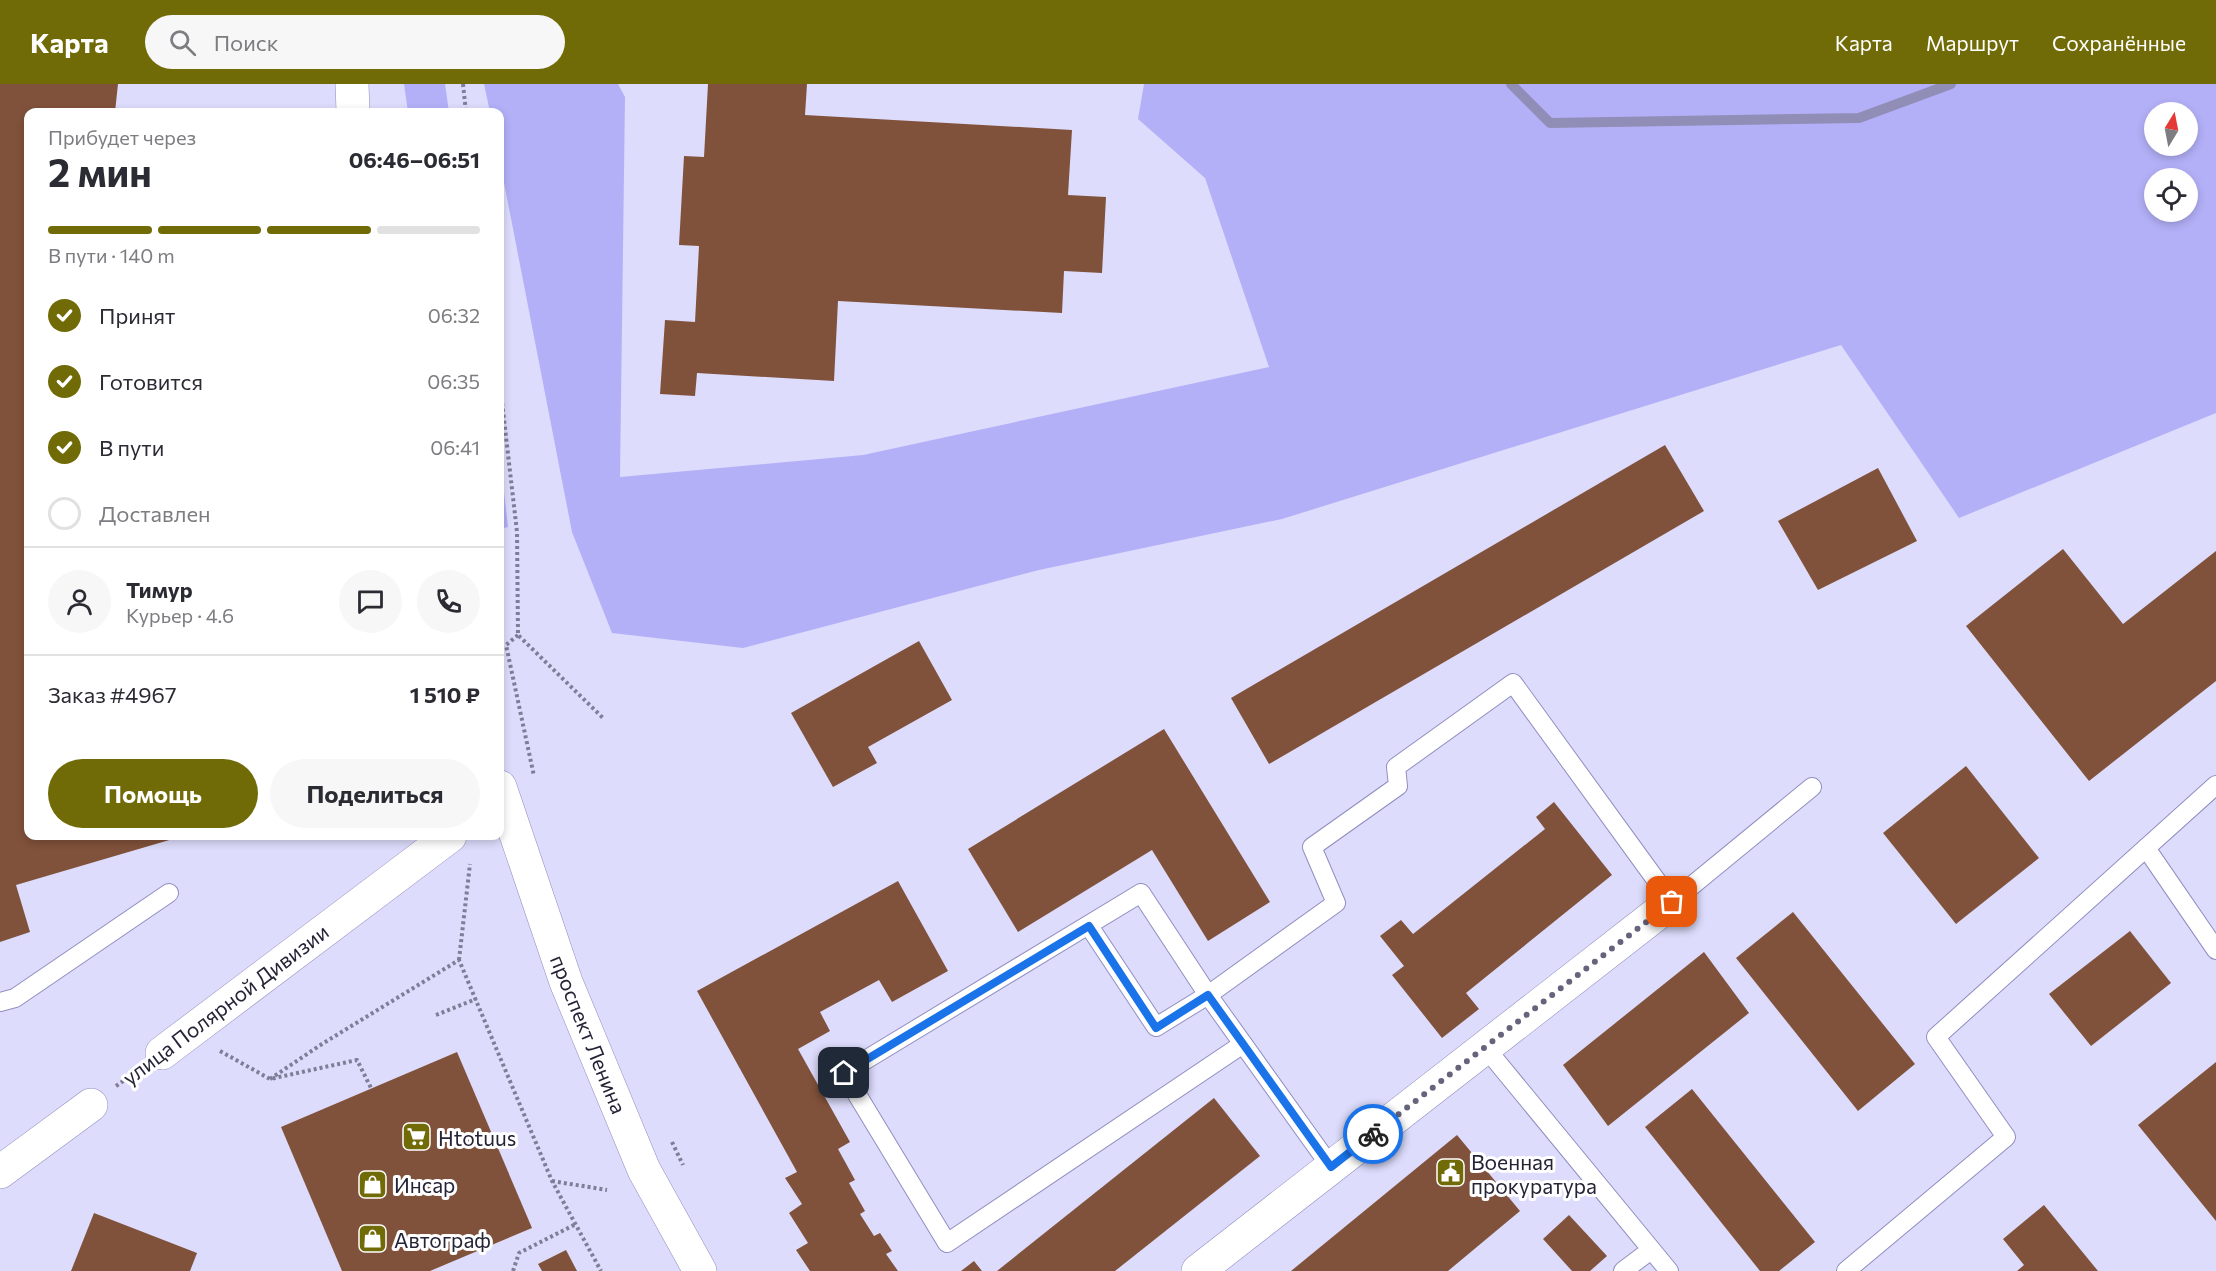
<!DOCTYPE html>
<html lang="ru">
<head>
<meta charset="utf-8">
<style>
	:root { --surface:#fff; --page:#f7f7f7; --text:#2b2b33; --muted:#7c7c81; --line:#e1e1e2; --accent:#706b06 }
	body { margin:0; font-family:Commissioner,sans-serif; background:var(--page); color:var(--text); height:100vh; display:flex; flex-direction:column; font-size:22px; white-space:nowrap }
	* { box-sizing:border-box; margin:0 }
	p { font-size:20px; color:var(--muted) }
	.icon { flex:none; width:33px; height:33px; fill:none; stroke:currentColor; stroke-width:2; stroke-linecap:round; stroke-linejoin:round }
	.map { position:relative; flex:1; overflow:hidden }
	.drawer { position:absolute; left:24px; top:24px; width:480px; height:732px; display:flex; flex-direction:column; background:var(--surface); border-radius:12px; box-shadow:0 3px 9px #0003 }
	.drawer>* { flex:none }
	.needle { width:39px; rotate:10deg }
	.fabs { position:absolute; left:2144px; top:18px; display:grid; gap:12px }
	.fabs a { display:grid; place-items:center; width:54px; height:54px; border-radius:50%; background:var(--surface); box-shadow:0 3px 9px #0003; font-size:30px }
	.pin { position:absolute; display:grid; place-items:center; width:51px; height:51px; color:#fff; margin:-26px; border-radius:12px; box-shadow:0 3px 9px #0006 }
	.courier { position:absolute; display:grid; place-items:center; width:60px; height:60px; margin:-30px; border:4px solid #1a73e8; border-radius:50%; background:#fff; color:#222; box-shadow:0 2px 8px #0007 }
	.headline em { font-style:normal; font-weight:700 }
	.headline div { display:flex; flex-direction:column-reverse }
	.headline { display:flex; align-items:center; justify-content:space-between; height:102px; padding:0 24px }
	h1 { font-size:39px; font-weight:700; line-height:45px }
	.bar { display:grid; grid-template-columns:repeat(4,1fr); gap:9px 6px; align-content:center; height:72px; padding:0 24px }
	.bar i { height:8px; border-radius:4px; background:var(--line) }
	.bar .on { background:var(--accent) }
	.bar p { grid-column:span 4 }
	.line { display:flex; align-items:center; gap:15px; padding:0 24px; border-top:2px solid var(--line) }
	.line div { flex:1 }
	.round { display:grid; place-items:center; flex:none; width:63px; height:63px; border-radius:32px; background:var(--page) }
	ol { padding:0 24px; list-style:none }
	li { display:flex; align-items:center; gap:18px; height:66px }
	li p { margin-inline-start:auto }
	li .icon { padding:6px; border-radius:50%; background:var(--accent); color:#fff; stroke-width:4 }
	li:last-child { color:var(--muted) }
	li i { width:33px; height:33px; border:3px solid var(--line); border-radius:50% }
	.button { display:flex; gap:12px; margin-top:auto; padding:12px 24px }
	.button a { flex:1; height:69px; border-radius:36px; background:var(--accent); color:#fff; font-size:24px; font-weight:700; line-height:69px; text-align:center }
	.button a+a { background:var(--page); color:var(--text) }
	header { display:flex; align-items:center; gap:36px; box-sizing:border-box; height:84px; padding:0 30px; background:var(--accent); color:#fff }
	header strong { font-size:28px }
	nav { display:flex; gap:33px; margin-inline-start:auto; font-size:21px }
	.search { width:420px; height:54px; background:var(--page); display:flex; align-items:center; gap:15px; box-sizing:border-box; padding:0 21px; border-radius:33px; color:var(--muted); font-size:22px }
	.map>svg:first-child { display:block }
	.grass { fill:#b4b0f8; fill-rule:evenodd }
	.lines { fill:none; stroke-linecap:round; stroke-linejoin:round }
	.stream { stroke:#908eb6; stroke-width:10 }
	.building { fill:#81523b }
	.service-casing { stroke:#908ebf; stroke-width:20 }
	.minor-casing { stroke:#908ebf; stroke-width:34 }
	.primary-casing { stroke:#908ebf; stroke-width:34 }
	.path { stroke:#7f7e97; stroke-width:4; stroke-dasharray:3 3; stroke-linecap:butt }
	.service { stroke:#fff; stroke-width:18 }
	.minor { stroke:#fff; stroke-width:33 }
	.primary { stroke:#fff; stroke-width:33 }
	.done { stroke:#65647c; stroke-width:6; stroke-dasharray:0 10.8 }
	.route { stroke:#1a73e8; stroke-width:8 }
	.labels { text-anchor:middle; dominant-baseline:central; stroke-width:6; stroke-linejoin:round; paint-order:stroke }
	.street-label { font-size:21px; fill:#252437; stroke:#fff }
	.poi-label { font-size:21px; fill:#252437; stroke:#fff; text-anchor:start }
</style>
</head>
<body>
<header>
<strong>Карта</strong>
<div class="search"><svg class="icon" aria-label="search" viewBox="0 0 24 24"><circle cx="10" cy="10" r="6"/><path d="M15 15l6 6"/></svg>Поиск</div>
<nav><a>Карта</a><a>Маршрут</a><a>Сохранённые</a></nav>
</header>
<div class="map">
<svg width="2216" height="1187" viewBox="0 0 2216 1187">
	<rect width="100%" height="100%" fill="#dddcfc"/>
	<g class="grass">
		<path d="M404 0H445L449 28H408Z"/>
		<path d="M484 0H618L625 13 620 393 863 371 1269 283 1205 94 1138 35 1144 0H2216V329L1959 434 1841 261 1282 435 1039 486 743 564 612 549 572 448 500 78V28H490ZM2187 28V62H2154V28ZM2187 94V128H2154V94Z"/>
		<path d="M500 374 508 443 500 445Z"/>
	</g>
	<g class="lines">
		<path class="stream" d="M1511 0 1550 39 1859 34 1951 0"/>
	</g>
	<g class="building">
		<path d="M0 0H118L115 28H28V752H183L16 801 30 848 0 858Z"/>
		<path d="M708 0H807L805 31 1072 46 1068 111 1106 113 1102 189 1064 187 1062 229 838 217 834 297 697 289 695 312 660 310 665 236 695 238 699 162 679 161 684 72 704 73Z"/>
		<path d="M1665 361 1704 427 1269 680 1231 614Z"/>
		<path d="M1878 384 1917 457 1818 506 1778 437Z"/>
		<path d="M2063 465 2123 540 2216 467V597L2089 697 1966 542Z"/>
		<path d="M919 557 952 616 868 663 877 679 833 703 791 629Z"/>
		<path d="M1164 645 1270 818 1208 857 1152 766 1018 848 968 765Z"/>
		<path d="M1966 682 2039 774 1956 840 1883 749Z"/>
		<path d="M1554 718 1612 791 1466 909 1479 925 1442 954 1392 891 1404 882 1380 852 1401 836 1413 850 1545 745 1536 733Z"/>
		<path d="M898 797 948 887 892 918 879 896 820 928 830 947 798 965 850 1058 838 1065 855 1096 849 1099 865 1127 860 1130 874 1152 880 1149 892 1167 886 1170 898 1187H810L796 1166 808 1159 789 1129 802 1120 785 1094 797 1088 697 907Z"/>
		<path d="M1793 828 1915 980 1858 1027 1736 874Z"/>
		<path d="M2130 847 2171 899 2091 962 2049 910Z"/>
		<path d="M1704 868 1749 929 1608 1042 1563 981Z"/>
		<path d="M457 968 532 1144 430 1187H342L281 1043Z"/>
		<path d="M2216 978V1137L2138 1041Z"/>
		<path d="M1692 1005 1815 1158 1779 1187H1760L1645 1043Z"/>
		<path d="M1214 1014 1260 1072 1115 1187H997Z"/>
		<path d="M1457 1051 1520 1127 1448 1187H1291Z"/>
		<path d="M2044 1121 2098 1187H2017L2024 1181 2003 1155Z"/>
		<path d="M94 1129 197 1169 190 1187H71Z"/>
		<path d="M1569 1131 1607 1172 1590 1187H1572L1543 1155Z"/>
		<path d="M566 1166 577 1187H542L538 1180Z"/>
		<path d="M974 1177 982 1187H961Z"/>
	</g>
	<g class="lines">
		<defs>
			<g id="service">
				<path d="M2146 764 2216 866"/>
				<path d="M1089 842 1156 943 1208 911 1141 809 844 989 947 1159 1243 960"/>
				<path d="M0 918 15 914 169 809"/>
				<path d="M1484 962 1669 1187"/>
				<path d="M1331 1083 1208 911 1336 819 1312 763 1398 702 1396 683 1513 599 1672 818 1812 703"/>
				<path d="M1623 1187 1651 1166"/>
				<path d="M1846 1187 2006 1053 1936 953 2216 701"/>
			</g>
			<g id="minor">
				<path d="M162 969 450 752"/>
				<path d="M0 1088 91 1021"/>
				<path d="M1198 1187 1672 818"/>
			</g>
			<g id="primary">
				<path d="M352 0 353 28"/>
				<path d="M500 703 566 898 644 1086 700 1187"/>
			</g>
		</defs>
		<use href="#service" class="service-casing"/>
		<use href="#minor" class="minor-casing"/>
		<use href="#primary" class="primary-casing"/>
		<g class="path">
			<path d="M463 0 466 28"/>
			<path d="M500 301 517 448 518 551 603 634"/>
			<path d="M518 551 506 561 534 692"/>
			<path d="M459 876 470 780"/>
			<path d="M436 931 476 915"/>
			<path d="M220 967 270 995 357 976 372 1006"/>
			<path d="M270 995 322 960 459 876 552 1097 601 1187"/>
			<path d="M116 1002 137 987"/>
			<path d="M672 1058 683 1081"/>
			<path d="M552 1097 607 1106"/>
			<path d="M513 1187 519 1169 576 1140"/>
		</g>
		<use href="#service" class="service"/>
		<use href="#minor" class="minor"/>
		<use href="#primary" class="primary"/>
	</g>
	<g class="lines">
		<path class="done" d="M1373 1050 1672 818"/>
		<path class="route" d="M844 989 1089 842 1156 944 1208 911 1331 1083 1373 1050"/>
	</g>
	<defs>
		<symbol id="supermarket-square" viewBox="-11 -11 22 22"><rect x="-9" y="-9" width="18" height="18" rx="4" fill="#706b06" stroke="#fff"/><path d="M-6-5.5h2.5l.6 2H6L4.5 2H-2.5L-4.4-4H-6ZM-1.5 3.2a1.3 1.3 0 1 0 .1 0ZM3 3.2a1.3 1.3 0 1 0 .1 0Z" fill="#fff"/></symbol>
		<symbol id="civic-square" viewBox="-11 -11 22 22"><rect x="-9" y="-9" width="18" height="18" rx="4" fill="#706b06" stroke="#fff"/><path d="M-.6-6.5H3V-4.5H.6V-3L4-1V1h2V6H-6V1h2V-1L-.6-3ZM-1.2 2.5V6h2.4V2.5Z" fill="#fff"/></symbol>
		<symbol id="shop-square" viewBox="-11 -11 22 22"><rect x="-9" y="-9" width="18" height="18" rx="4" fill="#706b06" stroke="#fff"/><path d="M-5-2.5h2.3a2.7 3.5 0 0 1 5.4 0H5L5.5 6h-11ZM-1.5-2.5h3a1.5 2.3 0 0 0-3 0Z" fill="#fff"/></symbol>
	</defs>
	<g fill-rule="evenodd">
		<use href="#supermarket-square" x="400" y="1036" width="33" height="33"/>
		<use href="#civic-square" x="1434" y="1072" width="33" height="33"/>
		<use href="#shop-square" x="356" y="1084" width="33" height="33"/>
		<use href="#shop-square" x="356" y="1138" width="33" height="33"/>
	</g>
	<g class="labels">
		<g class="street-label">
			<text transform="translate(225 920) rotate(-37)">улица Полярной Дивизии</text>
			<text transform="translate(589 950) rotate(68)">проспект Ленина</text>
		</g>
		<g class="poi-label">
			<text x="438" y="1053">Htotuus</text>
			<text x="1471" y="1077">Военная<tspan x="1471" dy="24">прокуратура</tspan></text>
			<text x="394" y="1100">Инсар</text>
			<text x="394" y="1155">Автограф</text>
		</g>
	</g>
</svg>
<div class="fabs">
<a><svg class="needle" viewBox="-14 -14 28 28"><path d="M0-13l5 13h-10z" fill="#e53935"/><path d="M0 13l5-13h-10z" fill="#7c7c81"/></svg></a>
<a><svg class="icon" aria-label="locate" viewBox="0 0 24 24"><circle cx="12" cy="12" r="6"/><path d="M12 2v4M12 18v4M2 12h4M18 12h4"/></svg></a>
</div>
<div class="pin" style="left:1672px;top:818px;background:#ea580c"><svg class="icon" aria-label="bag" viewBox="0 0 24 24"><path d="M5 8h14l-1 12H6zM9 8a3 3 0 0 1 6 0"/></svg></div>
<div class="pin" style="left:844px;top:989px;background:#1f2937"><svg class="icon" aria-label="home" viewBox="0 0 24 24"><path d="M3 11l9-7 9 7M6 9v11h12V9"/></svg></div>
<div class="courier" style="left:1373px;top:1050px"><svg class="icon" aria-label="bike" viewBox="0 0 24 24"><circle cx="6" cy="16" r="4"/><circle cx="18" cy="16" r="4"/><path d="M6 16l4-8h5l3 8M10 8l3 8H6M13 5h3"/></svg></div>
<section class="drawer">
<div class="headline"><div><h1>2 мин</h1><p>Прибудет через</p></div><em>06:46–06:51</em></div>
<div class="bar"><i class="on"></i><i class="on"></i><i class="on"></i><i></i><p>В пути · 140 m</p></div>
<ol>
<li><svg class="icon" aria-label="check" viewBox="0 0 24 24"><path d="M5 12l5 5 9-10"/></svg>Принят<p>06:32</p></li>
<li><svg class="icon" aria-label="check" viewBox="0 0 24 24"><path d="M5 12l5 5 9-10"/></svg>Готовится<p>06:35</p></li>
<li><svg class="icon" aria-label="check" viewBox="0 0 24 24"><path d="M5 12l5 5 9-10"/></svg>В пути<p>06:41</p></li>
<li><i></i>Доставлен</li>
</ol>
<div class="line" style="height:108px"><a class="round"><svg class="icon" aria-label="person" viewBox="0 0 24 24"><circle cx="12" cy="8" r="4"/><path d="M4 21q1-7 8-7t8 7"/></svg></a><div><b>Тимур</b><p>Курьер · 4.6</p></div><a class="round"><svg class="icon" aria-label="chat" viewBox="0 0 24 24"><path d="M4 5h16v11H9l-5 4z"/></svg></a><a class="round"><svg class="icon" aria-label="phone" viewBox="0 0 24 24"><path d="M5 4h4l2 5-3 2q2 4 5 5l2-3 5 2v4C11 20 4 13 5 4z"/></svg></a></div>
<div class="line" style="height:78px"><div>Заказ #4967</div><b>1 510 ₽</b></div>
<div class="button"><a>Помощь</a><a>Поделиться</a></div>
</section>
</div>
</body>
</html>
